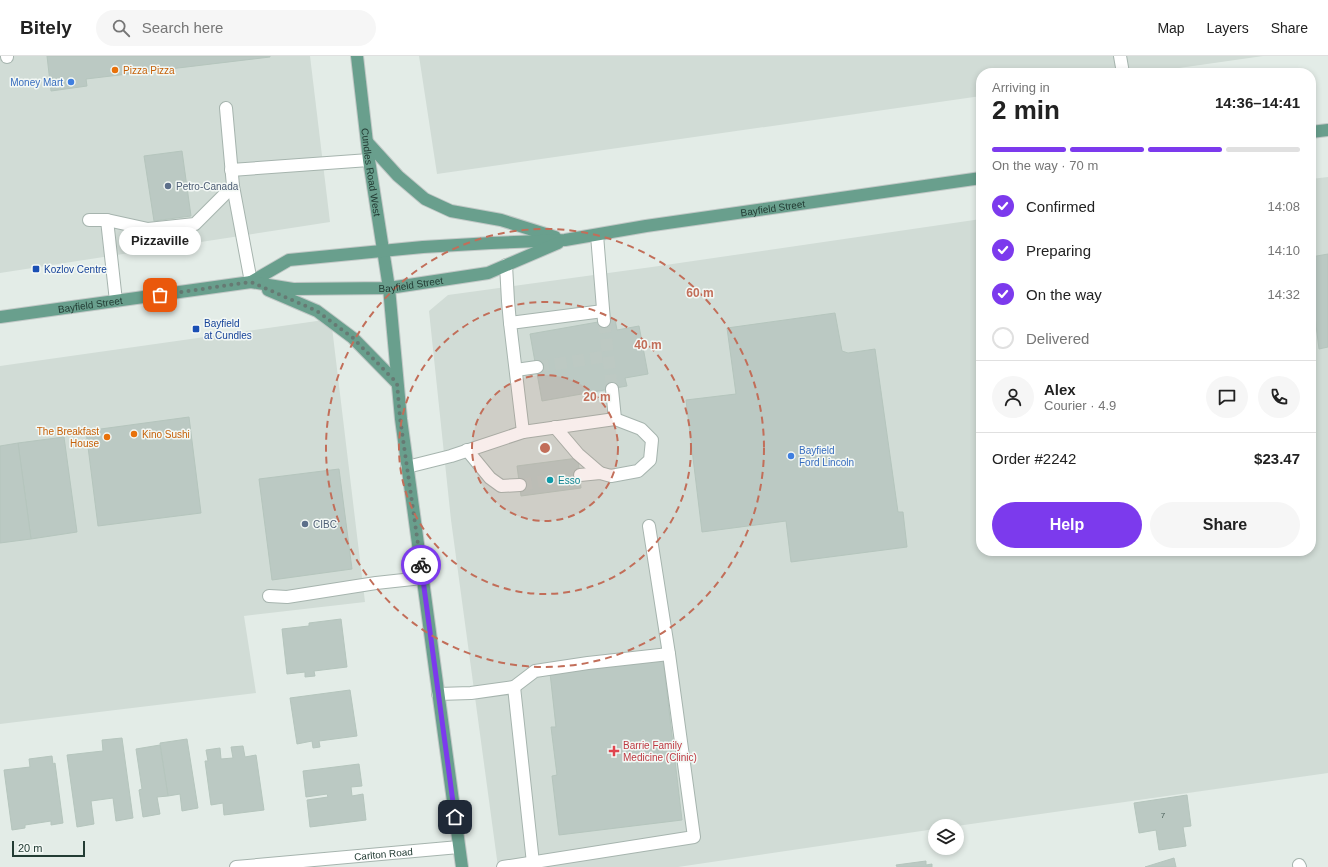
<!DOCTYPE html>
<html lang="en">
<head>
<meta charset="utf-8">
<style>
	:root { --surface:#fff; --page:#f6f6f6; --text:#222; --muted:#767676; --line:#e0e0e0; --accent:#7c3aed }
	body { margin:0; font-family:Helvetica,sans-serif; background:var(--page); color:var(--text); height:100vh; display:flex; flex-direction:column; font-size:15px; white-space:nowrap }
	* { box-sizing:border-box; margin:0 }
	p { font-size:13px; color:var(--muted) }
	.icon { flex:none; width:22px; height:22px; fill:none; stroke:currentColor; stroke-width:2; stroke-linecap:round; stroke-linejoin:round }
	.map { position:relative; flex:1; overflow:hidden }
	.side { position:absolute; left:976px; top:12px; width:340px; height:488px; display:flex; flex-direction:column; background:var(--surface); border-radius:16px; box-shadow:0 2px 6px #0003 }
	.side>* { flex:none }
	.fabs { position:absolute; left:928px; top:763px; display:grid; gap:8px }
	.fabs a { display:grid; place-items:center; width:36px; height:36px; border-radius:50%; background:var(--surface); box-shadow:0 2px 6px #0003; font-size:20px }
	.scale { position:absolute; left:12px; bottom:10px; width:73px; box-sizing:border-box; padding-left:4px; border:2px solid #233c34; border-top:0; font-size:11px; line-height:14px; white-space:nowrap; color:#233c34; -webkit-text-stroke:3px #f3f8f5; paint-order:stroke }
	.pin { position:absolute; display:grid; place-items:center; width:34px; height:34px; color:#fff; margin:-17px; border-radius:8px; box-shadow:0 2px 6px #0006 }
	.courier { position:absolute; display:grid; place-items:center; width:40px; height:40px; margin:-20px; border:3px solid #7c3aed; border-radius:50%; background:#fff; color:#222; box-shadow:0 1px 5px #0007 }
	.bubble { position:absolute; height:28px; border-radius:14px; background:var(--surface); box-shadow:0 2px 6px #0003; font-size:13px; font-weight:700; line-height:28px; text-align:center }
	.head em { font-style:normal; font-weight:700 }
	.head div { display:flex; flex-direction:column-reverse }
	.head { display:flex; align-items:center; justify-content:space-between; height:68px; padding:0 16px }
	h1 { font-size:26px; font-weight:700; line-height:30px }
	.bar { display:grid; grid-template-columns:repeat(4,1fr); gap:6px 4px; align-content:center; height:48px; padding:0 16px }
	.bar i { height:5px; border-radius:3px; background:var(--line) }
	.bar .selected { background:var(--accent) }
	.bar p { grid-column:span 4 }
	.line { display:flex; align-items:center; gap:10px; padding:0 16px; border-top:1px solid var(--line) }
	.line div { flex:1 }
	.round { display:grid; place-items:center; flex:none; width:42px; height:42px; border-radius:21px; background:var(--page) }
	ol { padding:0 16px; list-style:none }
	li { display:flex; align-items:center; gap:12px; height:44px }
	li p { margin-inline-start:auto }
	li .icon { padding:4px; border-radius:50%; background:var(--accent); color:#fff; stroke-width:4 }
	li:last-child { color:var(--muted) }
	li i { width:22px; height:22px; border:2px solid var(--line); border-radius:50% }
	.action { display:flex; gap:8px; margin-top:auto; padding:8px 16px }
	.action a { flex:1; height:46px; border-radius:24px; background:var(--accent); color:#fff; font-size:16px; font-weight:700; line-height:46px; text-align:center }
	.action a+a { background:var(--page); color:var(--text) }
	header { display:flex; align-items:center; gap:24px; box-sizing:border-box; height:56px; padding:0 20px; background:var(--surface); border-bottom:1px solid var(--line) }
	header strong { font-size:19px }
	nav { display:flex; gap:22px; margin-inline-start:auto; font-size:14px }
	.search { width:280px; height:36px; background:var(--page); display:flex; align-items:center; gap:10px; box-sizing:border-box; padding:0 14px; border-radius:22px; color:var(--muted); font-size:15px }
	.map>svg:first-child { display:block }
	.built { fill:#d1dcd6 }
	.building { fill:#bbc9c3; stroke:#b5c5bd }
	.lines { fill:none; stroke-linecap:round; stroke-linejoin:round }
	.minor-tunnel { stroke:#bdc9c3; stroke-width:12; stroke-dasharray:12 6; stroke-linecap:butt }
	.minor-casing { stroke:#a6b4ae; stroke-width:14 }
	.major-casing { stroke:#c1c8c6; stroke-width:14 }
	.minor { stroke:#fff; stroke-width:12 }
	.major { stroke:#699f8d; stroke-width:12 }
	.done { stroke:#667a73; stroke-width:4; stroke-dasharray:0 7.2 }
	.route { stroke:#7c3aed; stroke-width:5 }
	.ring { fill:none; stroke:#c26e59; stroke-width:2; stroke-dasharray:7 5 }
	.food-dot { fill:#e8710a; stroke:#f3f8f5; stroke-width:1.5 }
	.shop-dot { fill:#3f7fe0; stroke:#f3f8f5; stroke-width:1.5 }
	.service-dot { fill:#5c6f8a; stroke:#f3f8f5; stroke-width:1.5 }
	.transit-dot { fill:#1a4fb4; stroke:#f3f8f5; stroke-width:1.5 }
	.culture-dot { fill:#0f9aa8; stroke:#f3f8f5; stroke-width:1.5 }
	.health-dot { fill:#e0444e; stroke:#f3f8f5; stroke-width:1.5 }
	.labels { text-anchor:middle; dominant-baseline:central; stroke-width:3; stroke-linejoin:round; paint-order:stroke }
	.number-label { font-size:8px; fill:#495f58 }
	.food-label { font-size:10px; fill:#c56008; stroke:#f3f8f5; text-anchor:start }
	.shop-label { font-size:10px; fill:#366cbe; stroke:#f3f8f5; text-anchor:end }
	.street-label { font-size:10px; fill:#233c34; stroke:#f3f8f5 }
	.service-label { font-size:10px; fill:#4e5e75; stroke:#f3f8f5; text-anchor:start }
	.transit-label { font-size:10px; fill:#164399; stroke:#f3f8f5; text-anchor:start }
	.culture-label { font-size:10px; fill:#0d838f; stroke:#f3f8f5; text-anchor:start }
	.health-label { font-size:10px; fill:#be3a42; stroke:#f3f8f5; text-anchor:start }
	.centre { fill:#c26e59; stroke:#f3f8f5; stroke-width:2 }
	.ring-label { font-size:12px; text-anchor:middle; font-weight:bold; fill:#c26e59; stroke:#f3f8f5; stroke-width:3; stroke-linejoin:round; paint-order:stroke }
</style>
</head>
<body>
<header>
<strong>Bitely</strong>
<div class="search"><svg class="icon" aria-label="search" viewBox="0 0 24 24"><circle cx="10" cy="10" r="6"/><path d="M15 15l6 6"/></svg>Search here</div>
<nav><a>Map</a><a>Layers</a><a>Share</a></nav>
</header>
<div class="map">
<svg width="1328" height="811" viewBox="0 0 1328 811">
	<rect width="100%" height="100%" fill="#e3ece7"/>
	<g class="built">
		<path d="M0 0H310L330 166 0 217Z"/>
		<path d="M419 0H1263L1144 17H981V40L437 118Z"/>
		<path d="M1328 121V717L957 770H935V773L678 811H498L451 464 429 255 448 239 652 211 981 163V495H1311V123Z"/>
		<path d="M331 263 365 546 244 560 256 637 0 668V310Z"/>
	</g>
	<g class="building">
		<path d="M47 0H270V1L86 23 87 30 51 35Z"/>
		<path d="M182 95 191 160 154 165 144 100Z"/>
		<path d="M1328 198V291L1319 293 1311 229V201Z"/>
		<path d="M835 257 842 295 848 297 875 293 898 456H903L907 491 791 506 786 465 702 476 686 344 736 338 727 272Z"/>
		<path d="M615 263 617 274 639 270 648 318 625 322 627 330 542 345 530 278Z"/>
		<path d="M189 361 201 457 98 470 86 375Z"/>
		<path d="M64 381 77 476 31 483 18 387Z"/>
		<path d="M18 387 31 483 0 487V390Z"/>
		<path d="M578 402 581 432 521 440 517 410Z"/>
		<path d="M339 413 352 513 272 524 259 423Z"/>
		<path d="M341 563 347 611 314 615 315 620 305 621V616L287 618 282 573 309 570V567Z"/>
		<path d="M663 603 682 764 559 779 552 720 557 719 551 671H556L550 617Z"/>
		<path d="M350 634 357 680 319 685 320 691 313 692 312 685 297 688 290 642Z"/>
		<path d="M122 682 133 762 116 765 113 742 91 745 94 768 77 771 67 699 103 695 102 684Z"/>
		<path d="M187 683 198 752 182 755 180 738 168 740 160 687Z"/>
		<path d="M160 689 168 740 157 741 160 758 143 761 139 734 142 733 136 693Z"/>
		<path d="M243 690 245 701 256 699 264 754 224 759 223 747 211 749 205 705H208L206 694 220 692 221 703 233 702 231 691Z"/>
		<path d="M52 700 53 708 55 707 63 767 51 769V765L25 769V772L12 774 4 714 30 711 29 703Z"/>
		<path d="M359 708 362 730 351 731 352 740 363 738 366 764 310 771 307 744 328 741 327 738 306 741 303 715Z"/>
		<path d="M1187 739 1191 770 1183 771 1186 790 1159 794 1156 774 1139 777 1134 747Z"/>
		<path d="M1174 802 1176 811H1145Z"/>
		<path d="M926 805V809L932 808V811H897L896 809Z"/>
	</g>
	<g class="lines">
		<g class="minor-tunnel">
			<path d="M604 265 612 333"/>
			<path d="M537 311 608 300"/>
			<path d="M520 429 580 419"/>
		</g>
		<defs>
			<g id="minor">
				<path d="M7 0V1"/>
				<path d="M1120 0 1123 17"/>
				<path d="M226 52 233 130 251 226"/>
				<path d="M231 114 369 104"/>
				<path d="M89 164H107L116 245"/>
				<path d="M107 164 148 173 195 168 233 130"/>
				<path d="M597 179 604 265"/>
				<path d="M506 209 508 245 510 267 603 255"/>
				<path d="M510 267 523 376"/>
				<path d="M516 314 537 311"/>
				<path d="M555 371 578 398 600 417"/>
				<path d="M467 394 490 422 501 430 520 429"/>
				<path d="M407 411 451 400 523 376 615 363 612 333"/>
				<path d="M580 419 600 417 611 420 638 415 650 404 652 384 641 373 615 363"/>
				<path d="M269 540 287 541 376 527 422 522"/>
				<path d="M514 631 535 615 588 607 669 598"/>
				<path d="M438 638 471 637 514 631 533 807"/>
				<path d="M1299 809 1300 811"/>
				<path id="s1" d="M236 811 459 791"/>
				<path d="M503 811 694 781 669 598 649 470"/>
			</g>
			<g id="major">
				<path id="s2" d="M357 0 369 104 389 232 401 363 462 811"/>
				<path d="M1311 76 1328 74"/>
				<path d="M368 87 398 120 425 143 451 155 501 164 555 181"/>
				<path id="s3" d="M251 226 289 204 423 191 491 187 565 184 646 170 981 122"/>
				<path d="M268 234 317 255 353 282 397 327"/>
				<path id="s4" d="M0 261 251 226 293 233 389 232 488 217 558 187"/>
			</g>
		</defs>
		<use href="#minor" class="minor-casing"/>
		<use href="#major" class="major-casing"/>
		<use href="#minor" class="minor"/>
		<use href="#major" class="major"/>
	</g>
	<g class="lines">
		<path class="done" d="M160 239 251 226 317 255 353 282 397 327 400 362 421 509"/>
		<path class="route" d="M421 509 455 761"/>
	</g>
	<circle cx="545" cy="392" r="73" fill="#c26e59" fill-opacity=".12"/>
	<g class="ring">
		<circle cx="545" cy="392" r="73"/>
		<circle cx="545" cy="392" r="146"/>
		<circle cx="545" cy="392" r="219"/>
	</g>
	<g class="food-dot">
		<circle cx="115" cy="14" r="4"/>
		<circle cx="134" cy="378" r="4"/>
		<circle cx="107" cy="381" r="4"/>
	</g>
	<g class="shop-dot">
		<circle cx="71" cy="26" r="4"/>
		<circle cx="791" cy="400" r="4"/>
	</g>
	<g class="service-dot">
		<circle cx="168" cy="130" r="4"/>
		<circle cx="305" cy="468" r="4"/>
	</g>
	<g class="transit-dot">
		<rect x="32" y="209" width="8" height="8" rx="2"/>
		<rect x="192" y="269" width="8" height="8" rx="2"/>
	</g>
	<circle class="culture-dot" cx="550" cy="424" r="4"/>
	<path class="health-dot" d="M612 689h4v4h4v4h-4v4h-4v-4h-4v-4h4z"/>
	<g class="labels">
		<g class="number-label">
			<text x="1163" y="759">7</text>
		</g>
		<g class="food-label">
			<text x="123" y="14">Pizza Pizza</text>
			<text x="99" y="375" text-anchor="end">The Breakfast<tspan x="99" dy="12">House</tspan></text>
			<text x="142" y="378">Kino Sushi</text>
		</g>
		<g class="shop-label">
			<text x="63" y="26">Money Mart</text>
			<text x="799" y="394" text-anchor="start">Bayfield<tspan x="799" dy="12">Ford Lincoln</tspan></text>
		</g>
		<g class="street-label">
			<text stroke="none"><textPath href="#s2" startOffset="117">Cundles Road West</textPath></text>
			<text stroke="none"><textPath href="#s3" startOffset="531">Bayfield Street</textPath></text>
			<text stroke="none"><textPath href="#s4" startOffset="414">Bayfield Street</textPath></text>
			<text stroke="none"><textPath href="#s4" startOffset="91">Bayfield Street</textPath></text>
			<text stroke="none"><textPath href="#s1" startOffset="148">Carlton Road</textPath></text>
		</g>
		<g class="service-label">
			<text x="176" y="130">Petro-Canada</text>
			<text x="313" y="468">CIBC</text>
		</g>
		<g class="transit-label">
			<text x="44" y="213">Kozlov Centre</text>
			<text x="204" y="267">Bayfield<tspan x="204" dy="12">at Cundles</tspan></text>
		</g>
		<g class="culture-label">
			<text x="558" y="424">Esso</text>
		</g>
		<g class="health-label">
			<text x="623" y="689">Barrie Family<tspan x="623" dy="12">Medicine (Clinic)</tspan></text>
		</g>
	</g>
	<circle cx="545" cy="392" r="6" class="centre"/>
	<g class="ring-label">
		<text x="700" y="241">60 m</text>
		<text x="648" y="293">40 m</text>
		<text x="597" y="345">20 m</text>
	</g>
</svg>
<div class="fabs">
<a><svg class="icon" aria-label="layers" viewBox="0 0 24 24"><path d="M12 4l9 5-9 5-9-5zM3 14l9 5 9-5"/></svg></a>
</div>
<div class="scale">20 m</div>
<div class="pin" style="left:160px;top:239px;background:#ea580c"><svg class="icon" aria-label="bag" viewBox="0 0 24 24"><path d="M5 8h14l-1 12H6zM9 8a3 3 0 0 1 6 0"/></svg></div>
<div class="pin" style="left:455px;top:761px;background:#1f2937"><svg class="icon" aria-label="home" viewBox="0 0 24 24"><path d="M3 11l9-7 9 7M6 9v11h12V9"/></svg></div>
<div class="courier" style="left:421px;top:509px"><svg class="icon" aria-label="bike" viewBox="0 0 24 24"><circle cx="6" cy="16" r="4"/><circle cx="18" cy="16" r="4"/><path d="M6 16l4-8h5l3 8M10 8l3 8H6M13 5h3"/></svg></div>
<div class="bubble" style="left:119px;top:171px;width:82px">Pizzaville</div>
<section class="side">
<div class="head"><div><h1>2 min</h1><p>Arriving in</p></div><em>14:36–14:41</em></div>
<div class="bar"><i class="selected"></i><i class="selected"></i><i class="selected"></i><i></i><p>On the way · 70 m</p></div>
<ol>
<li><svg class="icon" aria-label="check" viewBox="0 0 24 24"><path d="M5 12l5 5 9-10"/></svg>Confirmed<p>14:08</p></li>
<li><svg class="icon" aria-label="check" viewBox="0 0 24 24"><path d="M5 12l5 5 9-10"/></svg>Preparing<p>14:10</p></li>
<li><svg class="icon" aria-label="check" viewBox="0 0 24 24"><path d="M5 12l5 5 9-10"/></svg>On the way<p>14:32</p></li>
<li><i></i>Delivered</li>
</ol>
<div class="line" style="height:72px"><a class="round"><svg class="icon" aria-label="person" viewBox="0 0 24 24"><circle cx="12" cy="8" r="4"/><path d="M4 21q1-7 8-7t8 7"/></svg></a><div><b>Alex</b><p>Courier · 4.9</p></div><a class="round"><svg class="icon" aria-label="chat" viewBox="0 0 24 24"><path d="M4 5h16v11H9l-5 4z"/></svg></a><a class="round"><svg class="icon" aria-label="phone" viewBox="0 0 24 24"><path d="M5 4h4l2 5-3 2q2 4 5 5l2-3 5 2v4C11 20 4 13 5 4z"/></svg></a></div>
<div class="line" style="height:52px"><div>Order #2242</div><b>$23.47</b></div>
<div class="action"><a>Help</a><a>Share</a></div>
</section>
</div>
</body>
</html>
